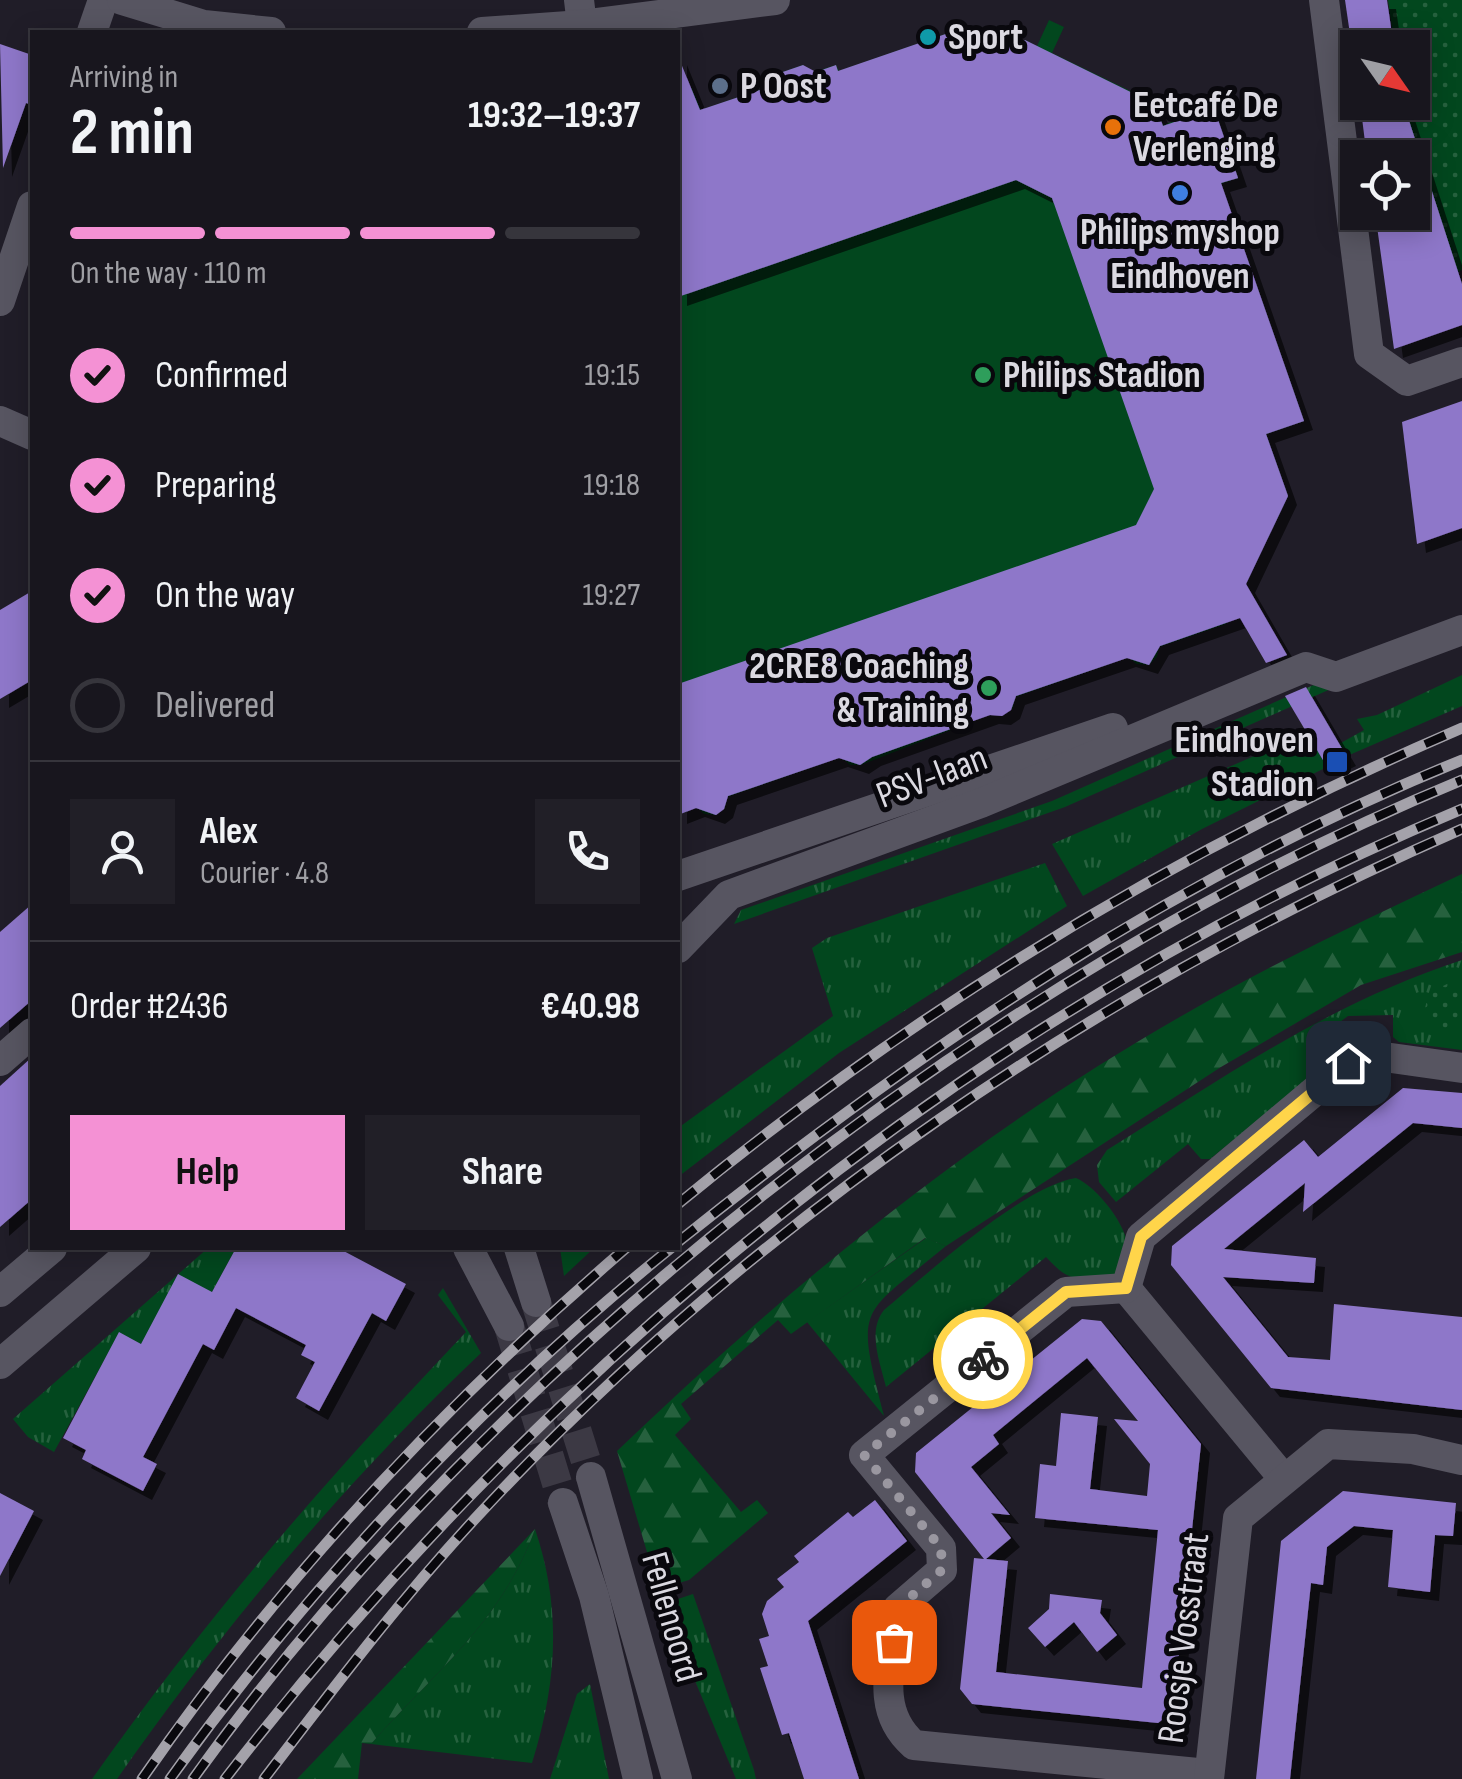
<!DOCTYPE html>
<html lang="en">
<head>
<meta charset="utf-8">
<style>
	:root { --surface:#18161e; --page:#211f27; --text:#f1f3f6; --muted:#9f9fa4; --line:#36353c; --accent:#f491d4 }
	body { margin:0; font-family:"Sofia Sans Condensed",sans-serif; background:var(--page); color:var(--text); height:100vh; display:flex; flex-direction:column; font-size:38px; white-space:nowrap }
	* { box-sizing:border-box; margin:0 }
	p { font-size:32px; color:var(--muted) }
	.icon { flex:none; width:55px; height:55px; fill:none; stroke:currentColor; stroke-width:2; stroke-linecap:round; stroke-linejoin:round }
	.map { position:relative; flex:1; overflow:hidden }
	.side { position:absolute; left:30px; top:30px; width:650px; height:1220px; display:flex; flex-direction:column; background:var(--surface); border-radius:0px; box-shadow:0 5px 25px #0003,0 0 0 2px var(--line) }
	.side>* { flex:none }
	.needle { width:65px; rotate:124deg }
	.controls { position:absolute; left:1340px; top:30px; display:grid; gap:20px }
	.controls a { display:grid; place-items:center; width:90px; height:90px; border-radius:0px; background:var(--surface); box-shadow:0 5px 25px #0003,0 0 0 2px var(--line); font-size:50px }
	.pin { position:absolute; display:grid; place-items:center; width:85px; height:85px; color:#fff; margin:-42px; border-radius:20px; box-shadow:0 5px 15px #0006 }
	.courier { position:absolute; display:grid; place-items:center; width:100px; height:100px; margin:-50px; border:8px solid #ffd54a; border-radius:50%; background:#fff; color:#222; box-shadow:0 2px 12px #0007 }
	.head em { font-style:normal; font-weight:700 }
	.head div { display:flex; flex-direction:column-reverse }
	.head { display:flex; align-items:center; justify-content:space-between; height:170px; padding:0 40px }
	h1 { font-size:65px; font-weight:700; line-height:75px }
	.bar { display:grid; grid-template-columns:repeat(4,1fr); gap:15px 10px; align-content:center; height:120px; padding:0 40px }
	.bar i { height:12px; border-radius:8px; background:var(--line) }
	.bar .current { background:var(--accent) }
	.bar p { grid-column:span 4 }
	.line { display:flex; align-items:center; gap:25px; padding:0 40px; border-top:2px solid var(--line) }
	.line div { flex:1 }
	.round { display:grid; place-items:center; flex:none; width:105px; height:105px; border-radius:0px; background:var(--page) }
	ol { padding:0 40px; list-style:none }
	li { display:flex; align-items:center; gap:30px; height:110px }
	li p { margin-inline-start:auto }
	li .icon { padding:10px; border-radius:50%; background:var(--accent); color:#111; stroke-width:4 }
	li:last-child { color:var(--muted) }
	li i { width:55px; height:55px; border:5px solid var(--line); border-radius:50% }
	.action { display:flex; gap:20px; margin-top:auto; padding:20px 40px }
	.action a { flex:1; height:115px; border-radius:0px; background:var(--accent); color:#111; font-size:40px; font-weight:700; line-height:115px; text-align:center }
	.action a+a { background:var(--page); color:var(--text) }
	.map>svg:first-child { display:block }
	.grass { fill:url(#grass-tufts) }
	.forest { fill:url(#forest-firs) }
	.park { fill:url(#park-dots) }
	.pitch { fill:#02471e }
	.building { fill:#8e77c9; fill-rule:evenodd; filter:url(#shadow) }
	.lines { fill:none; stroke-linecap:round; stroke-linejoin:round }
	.secondary-tunnel { stroke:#3c3944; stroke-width:30; stroke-dasharray:30 15; stroke-linecap:butt }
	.street { stroke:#575561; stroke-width:30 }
	.secondary { stroke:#575561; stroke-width:30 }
	.rail-casing { stroke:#a4a2aa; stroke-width:11 }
	.rail { stroke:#09080d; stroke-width:8; stroke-dasharray:22; stroke-linecap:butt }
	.done { stroke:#9a97a0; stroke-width:10; stroke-dasharray:0 18 }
	.route { stroke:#ffd54a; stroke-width:12 }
	.culture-dot { fill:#0f9aa8; stroke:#09080d; stroke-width:4 }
	.service-dot { fill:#5c6f8a; stroke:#09080d; stroke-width:4 }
	.food-dot { fill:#e8710a; stroke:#09080d; stroke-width:4 }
	.shop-dot { fill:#3f7fe0; stroke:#09080d; stroke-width:4 }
	.leisure-dot { fill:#2e9e5b; stroke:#09080d; stroke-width:4 }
	.transit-dot { fill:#1a4fb4; stroke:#09080d; stroke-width:4 }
	.labels { text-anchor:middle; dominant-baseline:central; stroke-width:10; stroke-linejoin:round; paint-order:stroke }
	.poi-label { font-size:38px; font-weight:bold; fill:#dbd9e1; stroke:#09080d; text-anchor:start }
	.street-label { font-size:38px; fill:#dbd9e1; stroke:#09080d }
</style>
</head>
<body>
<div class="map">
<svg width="1462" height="1779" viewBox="0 0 1462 1779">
	<defs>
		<pattern id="grass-tufts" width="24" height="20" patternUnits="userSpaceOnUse" patternTransform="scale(2.5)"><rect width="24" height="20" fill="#02471e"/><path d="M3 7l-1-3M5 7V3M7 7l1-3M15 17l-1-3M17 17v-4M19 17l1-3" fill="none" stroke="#26613e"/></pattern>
		<pattern id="forest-firs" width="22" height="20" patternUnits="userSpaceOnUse" patternTransform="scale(2.5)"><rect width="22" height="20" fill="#02471e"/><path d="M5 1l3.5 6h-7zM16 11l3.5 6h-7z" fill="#26613e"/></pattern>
		<pattern id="park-dots" width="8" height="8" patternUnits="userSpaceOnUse" patternTransform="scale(2.5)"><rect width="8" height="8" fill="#02471e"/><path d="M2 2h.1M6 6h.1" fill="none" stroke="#26613e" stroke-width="1.8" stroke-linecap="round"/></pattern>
		<filter id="shadow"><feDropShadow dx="9" dy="9" stdDeviation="0" flood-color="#0009"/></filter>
	</defs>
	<rect width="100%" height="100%" fill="#201d28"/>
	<g class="grass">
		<path d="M1462 675V706L1347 756 1339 744 1364 730 1357 719 1377 715Z"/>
		<path d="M1327 679 1333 688 1065 807 734 924 741 910 1052 801Z"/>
		<path d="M1307 733 1327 767 1202 829 1083 896 1052 844Z"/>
		<path d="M1045 863 1067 906 839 1053 678 1177V1128L833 1016 812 948 827 938Z"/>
		<path d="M1462 960V1050L1399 1042 1393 1037V1015L1348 1016 1317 1039 1329 1055 1327 1064 1210 1159H1201L1188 1144 1116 1202 1099 1182 1097 1165 1107 1150C1226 1076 1328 1004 1462 960Z"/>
		<path d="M1076 1178C1108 1192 1164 1274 1098 1278 1070 1280 1065 1277 1046 1257L886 1387C880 1362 867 1331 884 1310 927 1274 1023 1186 1076 1178Z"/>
		<path d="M926 1238 946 1246C859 1318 855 1303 884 1416L807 1322Z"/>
		<path d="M208 1248H236L212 1292 141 1344 119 1333 54 1452 28 1437 13 1419Z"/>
		<path d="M560 1248H594L564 1276Z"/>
		<path d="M443 1288 481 1353C345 1482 224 1626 117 1779H92C207 1616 329 1476 466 1332L438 1295Z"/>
		<path d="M535 1529C562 1609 557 1683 532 1763L371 1744C434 1672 502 1622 535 1529Z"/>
		<path d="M693 1594 754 1770 756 1779H736L663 1604Z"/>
		<path d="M590 1684 609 1779H550L577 1694Z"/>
	</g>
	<g class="forest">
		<path d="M1462 874V952L1361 985 1221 1067 946 1246 925 1238 791 1334 778 1320 681 1404 691 1419 675 1435 741 1512 757 1500 768 1513 689 1580 658 1589 617 1451C789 1286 977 1132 1185 1014 1275 962 1369 918 1462 874Z"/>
		<path d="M535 1529C502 1622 434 1672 371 1744L362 1743 358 1779H297Z"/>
	</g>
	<g class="park">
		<path d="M1388 0H1462V270L1458 272 1403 103 1412 102V48L1395 47Z"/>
		<path d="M1449 983 1462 988V1026L1445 1030 1431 1023 1425 1008 1429 993Z"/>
	</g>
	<path class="pitch" d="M1049 20 1064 27 1052 53 1155 103 1163 125 1214 108 1238 178 1221 184 1304 421 1266 434 1288 496 1226 624 1159 647 1157 657 1149 665 1136 664 1129 657 1015 697 1013 708 1003 715 972 712 974 721 861 765H850L841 757 727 797 725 807 716 815 704 814 697 807 678 815V93L692 88 701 110 773 85 771 76 803 65 811 73 836 65 839 71 963 28 968 43 988 53 1025 40 1037 46Z"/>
	<g class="building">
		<path d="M1345 0H1387L1394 48H1352Z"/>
		<path d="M963 28 966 35 997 50 1025 40 1155 104 1163 126 1214 108 1238 178 1221 183 1304 421 1266 434 1288 496 1246 584 1287 655 1266 663 1240 618 1160 646 1149 665 1127 658 1016 696 1011 710 1002 716 990 715 872 757 860 765 839 758 728 796 724 809 716 815 696 808 678 815V684L1136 525 1154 489 1052 198 1016 180 678 297V56L700 110 774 85 771 76 803 65 816 72 836 65 838 71Z"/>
		<path d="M0 44 32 55V105L26 103 3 168Z"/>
		<path d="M1360 102H1403L1462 284V325L1394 349 1375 212H1412V158H1367Z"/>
		<path d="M1462 401V528L1417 544 1402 422Z"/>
		<path d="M32 591V680L0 699V610Z"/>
		<path d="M1306 687 1347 757 1327 767 1285 696Z"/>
		<path d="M32 904V1000L0 1028V932Z"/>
		<path d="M32 1057V1199L0 1227V1086Z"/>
		<path d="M1403 1088 1462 1093V1128L1413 1123 1303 1212 1305 1183 1224 1249 1316 1258 1314 1283 1223 1277 1288 1357 1330 1360 1334 1304 1462 1317V1410L1271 1388 1171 1265 1172 1246 1304 1140 1318 1157Z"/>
		<path d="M236 1248H338L406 1284 386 1321 372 1313 319 1411 296 1398 315 1362 301 1355 306 1345 236 1308 214 1350 203 1344 143 1457 157 1464 143 1491 82 1459 86 1450 63 1438 119 1332 141 1344 178 1274 212 1292Z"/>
		<path d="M1082 1319 1101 1321 1201 1444 1173 1711 1158 1723 972 1704 960 1689 974 1558 984 1559 915 1472 916 1453ZM1087 1358 1138 1421 1114 1419 1150 1464 1147 1496 1090 1489 1098 1417 1061 1413 1056 1466 1040 1464 1035 1518 1158 1530 1142 1688 996 1672 1008 1561 986 1559 1011 1538 991 1513 1010 1515 971 1467 999 1444 993 1435Z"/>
		<path d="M1343 1491 1456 1503 1453 1536 1435 1535 1430 1592 1388 1587 1393 1530 1354 1526 1327 1547 1323 1585 1311 1583 1290 1779H1256L1281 1541Z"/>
		<path d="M0 1493 34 1511 0 1576Z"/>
		<path d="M875 1500 907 1541 808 1621 859 1779H804L789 1733 782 1735 760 1668 768 1666 759 1639 769 1636 762 1614 767 1601 784 1587 777 1579 799 1562 794 1556 848 1512 853 1517Z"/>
		<path d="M1050 1594 1102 1600 1100 1613 1117 1635 1097 1652 1074 1622 1045 1647 1028 1628 1049 1609Z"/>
	</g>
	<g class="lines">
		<g class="secondary-tunnel">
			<path d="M536 1302 591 1477"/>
			<path d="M509 1326 563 1503"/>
		</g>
		<g class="street">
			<path d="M579 0 582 25"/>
			<path d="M1324 0 1369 354 1407 381 1462 362"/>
			<path d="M92 32 103 0"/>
			<path d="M0 301 32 206"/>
			<path d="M0 1061 32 1033"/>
			<path d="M1126 1288 1284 1479"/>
			<path d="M1208 1774 914 1745C872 1709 893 1659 898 1608L942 1570 941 1548 864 1455 1066 1292 1126 1288 1141 1237 1348 1063 1377 1056 1462 1068"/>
			<path d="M1209 1779 1238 1518 1328 1444 1413 1449 1462 1460"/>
		</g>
		<g class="secondary">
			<path d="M122 0 204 25 271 32"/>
			<path d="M482 32 582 25 775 0"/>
			<path d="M0 421 32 435"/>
			<path d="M678 876 1113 728"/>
			<path d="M678 948 729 895 981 803 1306 667 1336 677 1462 630"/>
			<path d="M468 1248 509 1326"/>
			<path d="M519 1248 536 1302"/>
			<path d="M0 1292 52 1248"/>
			<path d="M0 1364 136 1248"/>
			<path d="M591 1477 677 1779"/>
			<path d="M563 1503 594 1596 638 1779"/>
		</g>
		<defs>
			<g id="rail">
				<path d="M678 1204C915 1009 1179 849 1462 728"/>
				<path d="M678 1242C917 1050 1176 876 1462 760"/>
				<path d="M142 1779C279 1581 444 1404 626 1248"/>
				<path d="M170 1779C310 1584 483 1399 671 1248"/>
				<path d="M193 1779C491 1362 988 975 1462 780"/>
				<path d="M225 1779C547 1362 974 1013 1462 809"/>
				<path d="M264 1779C335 1686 405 1593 485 1508 753 1221 1103 985 1462 829"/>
			</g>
		</defs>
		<use href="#rail" class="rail-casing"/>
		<use href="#rail" class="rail"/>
	</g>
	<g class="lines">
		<path class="done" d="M894 1642 898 1608 942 1570 941 1548 864 1455 983 1359"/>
		<path class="route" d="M983 1359 1066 1292 1126 1288 1141 1237 1348 1063"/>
	</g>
	<circle class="culture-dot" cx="928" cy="37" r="10"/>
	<circle class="service-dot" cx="720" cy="86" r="10"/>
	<circle class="food-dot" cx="1113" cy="127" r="10"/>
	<circle class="shop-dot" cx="1180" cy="193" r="10"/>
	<g class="leisure-dot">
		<circle cx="983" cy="375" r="10"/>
		<circle cx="989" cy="688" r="10"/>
	</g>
	<rect class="transit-dot" x="1325" y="750" width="24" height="24" rx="5"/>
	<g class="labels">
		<g class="poi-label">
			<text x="948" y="37">Sport</text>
			<text x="740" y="86">P Oost</text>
			<text x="1133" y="105">Eetcafé De<tspan x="1133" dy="44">Verlenging</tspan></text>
			<text x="1180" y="232" text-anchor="middle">Philips myshop<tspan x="1180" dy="44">Eindhoven</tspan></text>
			<text x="1003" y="375">Philips Stadion</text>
			<text x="969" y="666" text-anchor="end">2CRE8 Coaching<tspan x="969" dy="44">&amp; Training</tspan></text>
			<text x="1314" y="740" text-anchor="end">Eindhoven<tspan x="1314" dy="44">Stadion</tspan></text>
		</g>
		<g class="street-label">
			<text transform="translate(932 777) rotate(-21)">PSV-laan</text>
			<text transform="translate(671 1617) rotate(74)">Fellenoord</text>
			<text transform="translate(1184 1638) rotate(-83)">Roosje Vosstraat</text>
		</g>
	</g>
</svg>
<div class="controls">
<a><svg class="needle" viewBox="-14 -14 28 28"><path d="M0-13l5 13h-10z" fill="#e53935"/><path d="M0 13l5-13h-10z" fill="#9f9fa4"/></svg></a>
<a><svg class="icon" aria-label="locate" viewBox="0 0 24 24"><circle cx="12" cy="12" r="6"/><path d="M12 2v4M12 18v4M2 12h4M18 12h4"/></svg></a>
</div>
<div class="pin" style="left:894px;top:1642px;background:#ea580c"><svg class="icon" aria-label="bag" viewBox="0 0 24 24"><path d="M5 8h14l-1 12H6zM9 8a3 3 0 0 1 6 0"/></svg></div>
<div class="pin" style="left:1348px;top:1063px;background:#1f2937"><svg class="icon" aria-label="home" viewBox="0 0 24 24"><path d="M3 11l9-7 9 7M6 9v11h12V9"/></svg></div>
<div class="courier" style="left:983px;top:1359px"><svg class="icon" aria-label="bike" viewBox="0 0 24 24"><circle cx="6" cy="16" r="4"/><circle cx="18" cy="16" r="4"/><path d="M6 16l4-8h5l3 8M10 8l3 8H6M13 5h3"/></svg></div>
<section class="side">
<div class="head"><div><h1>2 min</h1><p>Arriving in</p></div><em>19:32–19:37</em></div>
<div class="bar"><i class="current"></i><i class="current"></i><i class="current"></i><i></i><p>On the way · 110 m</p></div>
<ol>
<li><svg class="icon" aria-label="check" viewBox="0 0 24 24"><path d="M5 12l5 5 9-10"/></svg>Confirmed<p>19:15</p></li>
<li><svg class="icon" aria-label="check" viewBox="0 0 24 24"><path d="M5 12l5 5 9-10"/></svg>Preparing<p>19:18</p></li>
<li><svg class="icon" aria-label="check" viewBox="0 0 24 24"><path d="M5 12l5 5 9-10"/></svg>On the way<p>19:27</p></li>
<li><i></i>Delivered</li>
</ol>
<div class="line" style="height:180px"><a class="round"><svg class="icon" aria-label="person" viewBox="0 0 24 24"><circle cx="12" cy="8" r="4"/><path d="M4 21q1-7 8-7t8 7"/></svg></a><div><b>Alex</b><p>Courier · 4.8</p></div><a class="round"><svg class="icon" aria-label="phone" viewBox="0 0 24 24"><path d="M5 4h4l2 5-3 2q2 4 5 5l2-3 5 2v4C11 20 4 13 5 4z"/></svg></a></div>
<div class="line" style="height:130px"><div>Order #2436</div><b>€40.98</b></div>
<div class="action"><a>Help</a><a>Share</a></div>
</section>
</div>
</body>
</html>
